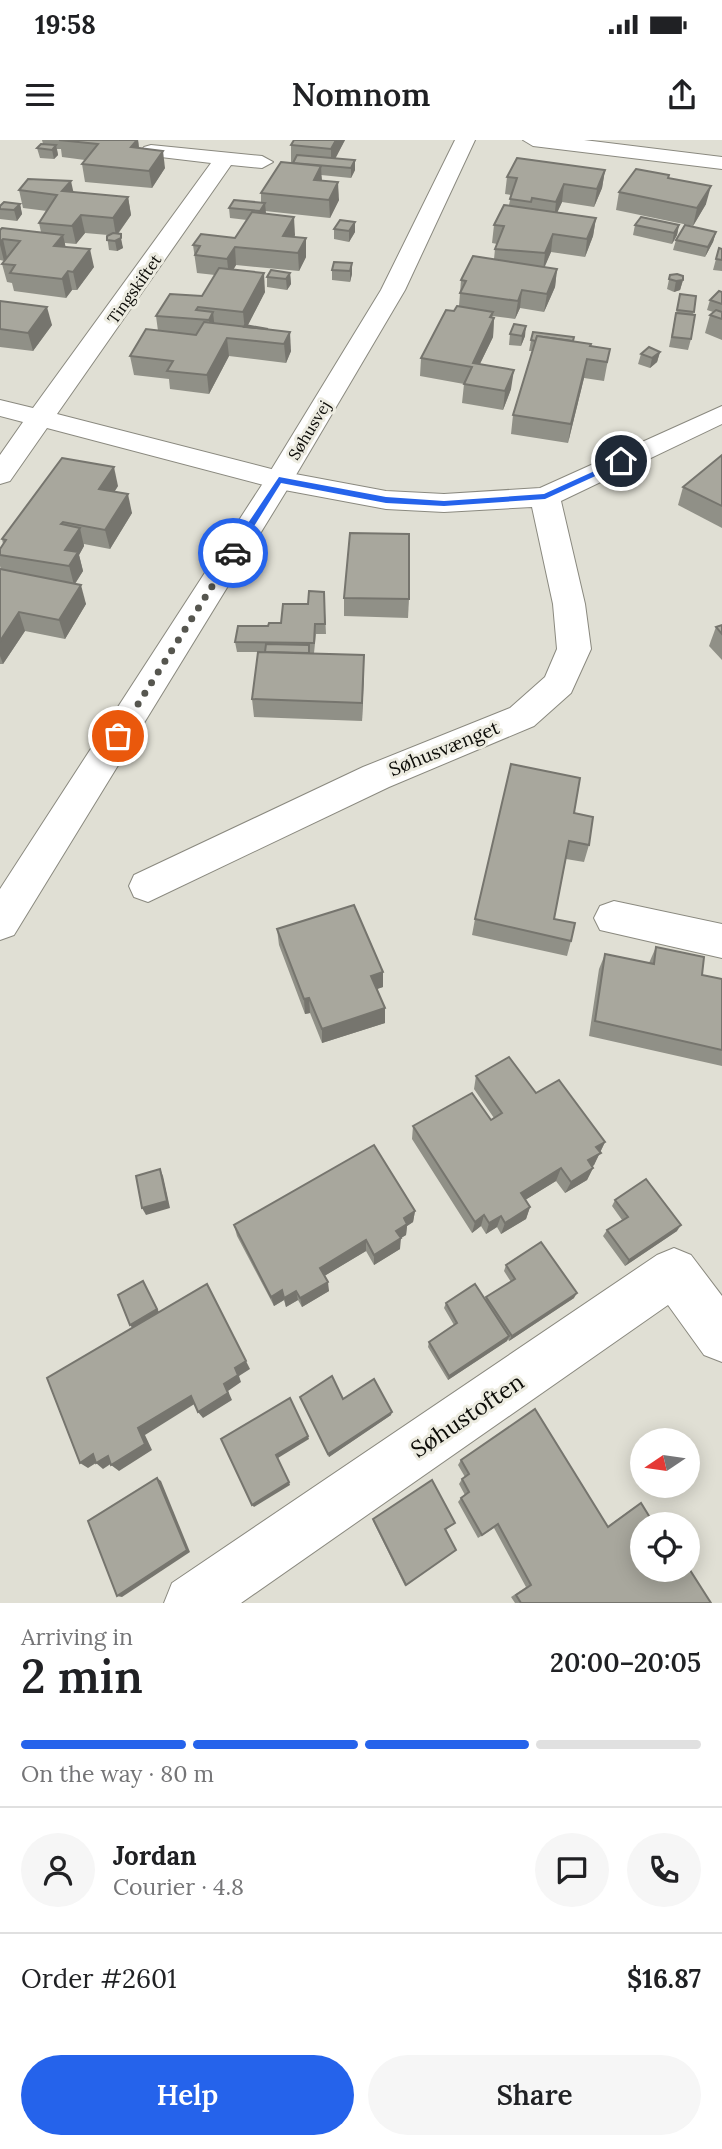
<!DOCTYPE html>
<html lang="en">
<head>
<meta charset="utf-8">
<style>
	:root { --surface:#fff; --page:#f6f6f6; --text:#202124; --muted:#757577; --line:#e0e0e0; --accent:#2563eb }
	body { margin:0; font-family:Lora,serif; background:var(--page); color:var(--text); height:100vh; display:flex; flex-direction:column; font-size:26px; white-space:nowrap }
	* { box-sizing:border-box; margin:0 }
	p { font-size:23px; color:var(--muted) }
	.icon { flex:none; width:38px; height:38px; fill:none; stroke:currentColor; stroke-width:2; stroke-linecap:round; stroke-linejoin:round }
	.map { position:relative; height:1463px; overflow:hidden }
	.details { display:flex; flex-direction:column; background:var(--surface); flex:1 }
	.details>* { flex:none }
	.needle { width:46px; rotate:257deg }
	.buttons { position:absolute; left:630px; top:1288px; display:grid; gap:14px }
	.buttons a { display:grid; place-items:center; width:70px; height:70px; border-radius:50%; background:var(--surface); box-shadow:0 4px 18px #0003; font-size:35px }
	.pin { position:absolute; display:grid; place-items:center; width:60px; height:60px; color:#fff; margin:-30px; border:4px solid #fff; border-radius:50%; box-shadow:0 2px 7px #0007 }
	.courier { position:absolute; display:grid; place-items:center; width:70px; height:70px; margin:-35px; border:5px solid #2563eb; border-radius:50%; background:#fff; color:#222; box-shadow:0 2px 9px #0007 }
	.headline em { font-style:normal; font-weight:600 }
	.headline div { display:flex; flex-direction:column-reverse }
	.headline { display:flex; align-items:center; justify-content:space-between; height:119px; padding:0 21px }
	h1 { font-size:46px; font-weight:600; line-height:52px }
	.bar { display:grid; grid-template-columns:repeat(4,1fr); gap:10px 7px; align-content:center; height:84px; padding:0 21px }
	.bar i { height:9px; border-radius:5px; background:var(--line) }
	.bar .on { background:var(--accent) }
	.bar p { grid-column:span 4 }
	.line { display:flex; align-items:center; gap:18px; padding:0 21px; border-top:2px solid var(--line) }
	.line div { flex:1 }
	.round { display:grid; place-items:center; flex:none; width:74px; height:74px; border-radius:37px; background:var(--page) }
	.primary-button { display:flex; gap:14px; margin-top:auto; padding:14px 21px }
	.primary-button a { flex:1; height:80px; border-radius:42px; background:var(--accent); color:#fff; font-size:28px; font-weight:600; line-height:80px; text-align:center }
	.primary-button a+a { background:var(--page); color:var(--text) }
	.status { display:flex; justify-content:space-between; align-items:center; height:49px; padding:0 35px; background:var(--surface); direction:ltr }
	.status svg { height:19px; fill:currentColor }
	header { display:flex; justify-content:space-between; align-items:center; height:91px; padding:0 21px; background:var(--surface); font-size:32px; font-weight:600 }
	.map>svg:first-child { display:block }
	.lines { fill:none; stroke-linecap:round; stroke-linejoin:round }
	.minor-casing { stroke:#8a897f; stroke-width:2 }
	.tertiary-casing { stroke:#8a897f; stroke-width:2 }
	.minor { fill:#fff; fill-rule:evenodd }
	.tertiary { fill:#fff; fill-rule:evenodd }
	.wall { fill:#909087 }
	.shaded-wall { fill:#76756e }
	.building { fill:#a8a79d; stroke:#76756e; stroke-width:2 }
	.route { fill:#2563eb }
	.done { stroke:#56564f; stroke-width:7; stroke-dasharray:0 12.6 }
	.labels { text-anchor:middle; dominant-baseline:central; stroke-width:6; stroke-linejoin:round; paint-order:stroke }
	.far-street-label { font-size:16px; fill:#0c0c08; stroke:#edece1 }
	.street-label { font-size:19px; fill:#0c0c08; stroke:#edece1 }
	.near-street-label { font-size:23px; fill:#0c0c08; stroke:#edece1 }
</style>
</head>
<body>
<div class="status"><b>19:58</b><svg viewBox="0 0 49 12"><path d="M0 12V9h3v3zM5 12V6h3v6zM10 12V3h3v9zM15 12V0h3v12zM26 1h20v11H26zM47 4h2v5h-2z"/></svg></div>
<header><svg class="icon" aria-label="menu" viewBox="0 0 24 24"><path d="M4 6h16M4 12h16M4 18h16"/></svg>Nomnom<svg class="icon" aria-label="share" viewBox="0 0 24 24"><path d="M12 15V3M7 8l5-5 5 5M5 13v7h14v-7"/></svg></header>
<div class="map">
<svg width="722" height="1463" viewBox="0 0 722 1463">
	<rect width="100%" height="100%" fill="#e0dfd4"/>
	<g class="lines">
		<defs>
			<g id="minor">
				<path d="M151 5 262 16 273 22 262 28 231 25 57 274 279 331 386 351 444 354 540 348 722 266V284L561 361 585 464 591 509 571 553 534 586 389 647 148 762 134 757 129 746 134 735 363 627 510 568 545 537 557 509 553 464 532 367 444 372 386 369 279 349 47 288 10 341 0 344V315L23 282 0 276V260L33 268 211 23 144 15 141 11 144 7Z"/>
				<path d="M614 761 722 784V818L600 790 594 778 600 766Z"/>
				<path d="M674 1108 691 1115 722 1156V1222L704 1215 668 1165 241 1463H164L172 1443 657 1115Z"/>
			</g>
			<g id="tertiary">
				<path d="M455 0H475L405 150 293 340 14 795 0 800V749L265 340 381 150Z"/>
				<path d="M523 0H584L722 17V29L533 6Z"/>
			</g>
		</defs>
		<use href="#minor" class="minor-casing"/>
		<use href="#tertiary" class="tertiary-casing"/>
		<use href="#minor" class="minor"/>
		<use href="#tertiary" class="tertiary"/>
	</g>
	<g class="wall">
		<path d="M42 0H138L139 8 165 28 152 48 85 42 82 24 85 20 62 17 61 9H57L58 15 54 19 40 18 37 8 43 4Z"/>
		<path d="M294 0H345L335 18 355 30 351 38 321 35 322 40 339 60 330 78 265 71V73L295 95 294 97 306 98V117L299 131 236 125 233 130 265 152 247 186 268 190 291 211 286 223 229 216 209 254 170 249 169 239 134 235 130 216 158 191 156 176 202 156 215 135 197 133 193 105 235 98 247 80 230 78 229 68 261 62V53L291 23V5Z"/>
		<path d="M605 30 602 48 594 67 562 62 557 72 596 78 593 96 585 117 551 112 544 127 557 129 555 147 544 172 520 168 515 179 492 176V178H494L493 197 480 224 511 249 503 270 462 263 464 244 420 236 421 218 459 166 461 140 494 119 495 109 497 104 492 103 494 85 509 65 511 55 505 54 507 37Z"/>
		<path d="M669 38 706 64 693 86 616 70 619 52Z"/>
		<path d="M19 50 73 52 128 57 131 75 118 94 123 108 117 111 109 110 107 96 108 95 85 93 76 104 65 103V107L94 127 77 150H72L66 158 14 151 12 143 7 142 2 124 4 121 0 120V90L41 92 39 83 47 71 23 68Z"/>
		<path d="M20 64 22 74 17 81 0 79V66Z"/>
		<path d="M635 85H679L677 95 672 104 633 95Z"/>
		<path d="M334 89 355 92 349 102 334 99Z"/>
		<path d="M716 92 713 102 705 117 673 110 676 100Z"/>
		<path d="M719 108 722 109V131L713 130Z"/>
		<path d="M352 123V134L350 142 332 140V130Z"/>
		<path d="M290 133 291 144 287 150 267 147V137Z"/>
		<path d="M670 135 683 140 680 150 674 152 667 149Z"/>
		<path d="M722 152V200L705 193 710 175 713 172 707 170 710 160Z"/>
		<path d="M680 154 696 156 693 175 691 199 688 210 669 207Z"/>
		<path d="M0 161 52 185 33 211 0 207Z"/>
		<path d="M510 194 525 196 521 206 509 205Z"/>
		<path d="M531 200 573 201 590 206 610 209 604 241 584 238 568 303 511 294 513 275 533 211H529Z"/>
		<path d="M660 212 657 222 650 228 638 224 641 214Z"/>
		<path d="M722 315V388L678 365 683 347Z"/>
		<path d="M118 346 114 352 132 373 110 409 84 404V406L79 415 83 431 75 444 86 464 65 499 25 491 3 524H0V429L1 430 0 426V409L3 404 2 399Z"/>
		<path d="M324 452 326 494H316L314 513 364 515 362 581 254 577 252 559 258 512H237L235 502 268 486 281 483Z"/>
		<path d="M344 458 409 459 408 478 344 476Z"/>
		<path d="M722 485V520L709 506 716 487Z"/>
		<path d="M574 673 589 705 584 722 566 719 554 779 571 801 567 816 472 795 475 779Z"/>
		<path d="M277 789 383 847 377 849 385 883 322 903 310 873 305 874 279 805Z"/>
		<path d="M656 807 702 835 722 839V926L589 896 599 829 605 814 649 823Z"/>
		<path d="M476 936 536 953 605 1002 594 1025 592 1027 593 1028 587 1040 565 1053 556 1041 525 1060 530 1067 526 1079 501 1094 497 1087 486 1094 481 1086 472 1093 412 999 413 986 491 980 494 978 474 949Z"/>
		<path d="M615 1060 677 1091 625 1126 603 1096 607 1090 622 1080 612 1066Z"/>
		<path d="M415 1071 413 1082 407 1086 406 1095 400 1098V1109L374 1125 366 1111 324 1136 329 1151 302 1167 298 1160 286 1167 284 1160 274 1166 237 1096 234 1085Z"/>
		<path d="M506 1125 574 1158 509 1201 508 1199 507 1201 448 1240 428 1207 429 1202 454 1185 444 1168 446 1163 485 1160 486 1157 511 1142 504 1131Z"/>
		<path d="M300 1257 343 1259 391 1275 329 1317Z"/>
		<path d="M461 1320 608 1386 633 1368 641 1363 642 1384 711 1463H515L511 1457 526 1447 494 1388 478 1398 458 1362 461 1358 465 1355 459 1344 462 1339 465 1337 458 1325Z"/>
		<path d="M373 1379 455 1383 446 1390 456 1410 405 1446 373 1381Z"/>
	</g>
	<g class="shaded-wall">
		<path d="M138 0 140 17 131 7Z"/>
		<path d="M336 0H345L331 27V9Z"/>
		<path d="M56 5 58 15 54 19 52 10Z"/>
		<path d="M163 11 165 28 152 48 149 31Z"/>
		<path d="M355 20V30L351 38V28Z"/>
		<path d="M321 26 322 44 314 40Z"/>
		<path d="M605 30 602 48 594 67 597 49Z"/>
		<path d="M71 41 75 59 62 51Z"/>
		<path d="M338 42 339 60 330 78 329 60Z"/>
		<path d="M564 44 562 62 554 80 556 62Z"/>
		<path d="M711 46 706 64 693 86 697 68Z"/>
		<path d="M128 57 131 75 116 96 113 78Z"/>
		<path d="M265 63 266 73 261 82 260 71Z"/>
		<path d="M20 64 22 74 17 81 14 70Z"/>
		<path d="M81 75 85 93 76 104 72 86Z"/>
		<path d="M294 77 295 95 286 112 283 96Z"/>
		<path d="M596 78 593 96 585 117 587 99Z"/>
		<path d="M355 82V92L349 102V91Z"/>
		<path d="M679 85 677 95 672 104 674 93Z"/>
		<path d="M716 92 713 102 705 117 708 107Z"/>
		<path d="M553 94 551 112 543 131 545 113Z"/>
		<path d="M63 95 67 113 54 106Z"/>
		<path d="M121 98 123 108 117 111 115 101Z"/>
		<path d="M306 98V117L299 131 298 113Z"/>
		<path d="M3 99 7 117 4 121 0 105V102Z"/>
		<path d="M235 107 236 125 229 137 227 119Z"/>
		<path d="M90 109 94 127 77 150 73 132Z"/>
		<path d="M352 123V134L350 142V131Z"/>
		<path d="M557 129 555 147 544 172 547 154Z"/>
		<path d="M68 131 72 150 66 158 62 139Z"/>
		<path d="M264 133 265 152 245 191 243 172Z"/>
		<path d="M290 133 291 144 287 150 286 139Z"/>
		<path d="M683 140 680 150 674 152 676 141Z"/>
		<path d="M522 150 520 168 515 179 518 161Z"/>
		<path d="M47 167 52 185 33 211 28 193Z"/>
		<path d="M213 172 215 190 211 198 209 180Z"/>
		<path d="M493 172 491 185 494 178 493 197 471 242 473 223Z"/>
		<path d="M526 186 525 196 521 206 522 196Z"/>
		<path d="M290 192 291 211 286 223 284 204Z"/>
		<path d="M227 198 229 216 209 254 207 235Z"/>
		<path d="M660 212 657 222 650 228 652 218Z"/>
		<path d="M587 219 584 238 568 303 571 284Z"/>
		<path d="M514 230 511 249 503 270 505 251Z"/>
		<path d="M114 327 118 346 104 368 99 349Z"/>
		<path d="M128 354 132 373 110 409 105 390Z"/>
		<path d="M80 388 84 406 79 415 83 431 74 445 65 410Z"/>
		<path d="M81 445 86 464 65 499 59 480Z"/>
		<path d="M19 472 25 491 3 524 0 516V501Z"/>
		<path d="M364 515V533L362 581V563Z"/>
		<path d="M383 832V847L371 851V836Z"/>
		<path d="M309 858 310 873 305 874 304 859Z"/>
		<path d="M385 868V883L322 903V889Z"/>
		<path d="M605 1002 594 1025 582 1033 596 1007Z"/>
		<path d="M561 1028 556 1041 517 1065 521 1053Z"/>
		<path d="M593 1028 587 1040 565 1053 571 1042Z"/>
		<path d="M160 1029 163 1036 170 1068 146 1075 142 1068Z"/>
		<path d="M530 1067 526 1079 501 1094 505 1083Z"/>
		<path d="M415 1071 413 1082 407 1086 406 1095 395 1102 396 1091 404 1078Z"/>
		<path d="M484 1075 481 1086 472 1093 475 1082Z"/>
		<path d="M501 1076 497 1087 486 1094 489 1083Z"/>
		<path d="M681 1085 677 1091 625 1126 629 1120Z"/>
		<path d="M401 1098 400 1109 374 1125V1115Z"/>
		<path d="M366 1100V1111L321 1138 320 1128Z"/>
		<path d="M143 1141 160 1174 134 1190 130 1185Z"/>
		<path d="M328 1142 329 1151 302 1167 300 1158Z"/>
		<path d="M282 1150 284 1160 274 1166 271 1157Z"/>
		<path d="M296 1151 298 1160 286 1167 284 1158Z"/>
		<path d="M577 1153 574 1158 509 1201 512 1196Z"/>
		<path d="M509 1196 507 1201 448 1240 449 1236Z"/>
		<path d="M246 1221 250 1229 239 1236 241 1242 228 1251 232 1260 203 1278 198 1272 224 1244 235 1228Z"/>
		<path d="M191 1256 196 1263 145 1295 152 1310 119 1331 111 1325 138 1288Z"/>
		<path d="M392 1272 391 1275 329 1317 328 1314Z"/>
		<path d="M308 1296 309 1299 278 1318 276 1315Z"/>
		<path d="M93 1314 108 1316 115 1321 103 1329 96 1323 88 1328 80 1323Z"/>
		<path d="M157 1338 161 1341 190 1412 122 1457 117 1456Z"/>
		<path d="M289 1342 290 1345 254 1367 252 1365Z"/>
	</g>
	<g class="building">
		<path d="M59 0H137L131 7 163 11 149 31 82 24 98 4Z"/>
		<path d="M294 0H336L331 9 291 5Z"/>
		<path d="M41 4 56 5 52 10 37 8Z"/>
		<path d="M297 15 355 20 351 28 293 23Z"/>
		<path d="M517 18 605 30 597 49 564 44 556 62 532 58 531 62 510 59 517 38 507 37Z"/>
		<path d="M281 22 321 26 314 40 338 42 329 60 261 53Z"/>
		<path d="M636 29 669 35 668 38 711 46 697 68 619 52Z"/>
		<path d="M28 39 71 41 62 51 128 57 113 78 81 75 72 86 39 83 57 55 19 50Z"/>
		<path d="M234 60 265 63 260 71 229 68Z"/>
		<path d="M4 62 20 64 14 70 0 69V66Z"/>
		<path d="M504 65 596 78 587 99 553 94 545 113 495 109 504 86 494 85Z"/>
		<path d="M252 72 294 77 283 96 306 98 298 113 235 107 227 119 195 115 200 106 193 105 201 94 235 98Z"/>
		<path d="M641 77 679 85 674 93 635 85Z"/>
		<path d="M340 80 355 82 349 91 334 89Z"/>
		<path d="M685 85 716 92 708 107 676 100Z"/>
		<path d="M2 88 63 95 54 106 90 109 73 132 68 131 62 139 10 133 15 125 2 124 20 101 3 99 0 102V90Z"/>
		<path d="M113 93 121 94V98L115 101 107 100V96Z"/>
		<path d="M719 108 722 109V120L716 119Z"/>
		<path d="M473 116 557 129 547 154 522 150 518 161 460 153 466 141 461 140Z"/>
		<path d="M334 122 352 123 350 131 332 130Z"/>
		<path d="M219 128 264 133 243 172 198 167 196 170 213 172 209 180 156 176 170 154 202 156Z"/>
		<path d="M271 130 290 133 286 139 267 137Z"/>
		<path d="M677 134 683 136V140L676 141 669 139 670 135Z"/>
		<path d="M719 151 722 152V164L710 160Z"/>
		<path d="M680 154 696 156 694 172 677 170Z"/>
		<path d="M0 161 47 167 28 193 0 189Z"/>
		<path d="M457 166 493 172 490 177 494 178 473 223 514 230 505 251 464 244 472 227 421 218 446 170 454 171Z"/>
		<path d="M716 170 722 172V179L710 175Z"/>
		<path d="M676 173 695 175 691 199 672 197Z"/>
		<path d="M204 182 290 192 284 204 227 198 207 235 167 231 173 221 130 216 146 189 196 195Z"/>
		<path d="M514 184 526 186 522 196 510 194Z"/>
		<path d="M245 185 268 189 244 187Z"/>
		<path d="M533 192 574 197 573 201 537 196 536 201 531 200Z"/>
		<path d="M537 196 591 204 590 206 610 209 607 222 587 219 571 284 513 275Z"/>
		<path d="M649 207 660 212 652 218 641 214Z"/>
		<path d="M722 315V366L683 347Z"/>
		<path d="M62 318 114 327 99 349 128 354 105 390 63 382 61 384 80 388 65 410 78 412 69 426 0 415V409L6 400 2 399Z"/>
		<path d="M350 393 409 394V459L344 458Z"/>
		<path d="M0 429 81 445 59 480 19 472 0 501Z"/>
		<path d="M309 451 324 452 325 484H315L314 503 235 502 238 486H268L269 483H281L283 464H308Z"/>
		<path d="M722 485V494L716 487Z"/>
		<path d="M266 504 309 505V513L265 512Z"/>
		<path d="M258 512 364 515 362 563 252 559Z"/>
		<path d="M511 624 580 638 574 673 593 677 589 705 569 701 554 779 575 783 571 801 475 779Z"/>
		<path d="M354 765 383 832 371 836 385 868 322 889 309 858 304 859 277 789Z"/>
		<path d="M656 807 704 817 702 835 722 839V910L595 881 605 814 654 824Z"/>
		<path d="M509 917 536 953 559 940 605 1002 596 1007 601 1013 588 1020 593 1028 571 1042 561 1028 521 1053 530 1067 505 1083 501 1076 489 1083 484 1075 475 1082 413 986 472 953 491 980 502 973 476 936Z"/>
		<path d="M374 1005 415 1071 404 1078 407 1084 396 1091 401 1098 374 1115 366 1100 320 1128 328 1142 300 1158 296 1151 284 1158 282 1150 271 1157 234 1085Z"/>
		<path d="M160 1029 167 1061 142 1068 136 1036Z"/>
		<path d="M646 1039 681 1085 629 1120 607 1090 628 1077 615 1060Z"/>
		<path d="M541 1102 577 1153 512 1196 486 1157 515 1139 506 1125Z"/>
		<path d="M143 1141 157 1169 130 1185 118 1155Z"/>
		<path d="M207 1144 246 1221 235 1228 238 1235 224 1244 228 1253 198 1272 191 1256 138 1288 145 1304 111 1325 108 1316 96 1323 93 1314 80 1323 47 1238Z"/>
		<path d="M475 1144 509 1196 449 1236 429 1202 457 1183 446 1163Z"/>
		<path d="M332 1236 343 1259 374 1239 392 1272 328 1314 300 1257Z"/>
		<path d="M290 1258 308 1296 276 1315 289 1342 252 1365 221 1299Z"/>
		<path d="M535 1269 608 1387 641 1363 654 1384H642V1430H688V1427L711 1463H521L516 1455 531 1445 498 1384 482 1395 461 1358 469 1352 462 1339 469 1334 461 1320Z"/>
		<path d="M157 1338 187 1410 117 1456 88 1381Z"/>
		<path d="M432 1340 455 1383 445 1389 456 1410 406 1445 373 1379Z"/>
	</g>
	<path class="route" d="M621 319 624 323 545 359 444 366 386 363 281 343 236 415 228 413 279 337 386 357 444 361 544 354Z"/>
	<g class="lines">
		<path class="done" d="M118 596 233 413"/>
	</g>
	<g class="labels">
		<g class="far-street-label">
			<text transform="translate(134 149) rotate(-55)">Tingskiftet</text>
			<text transform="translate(309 290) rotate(-59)">Søhusvej</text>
		</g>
		<g class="street-label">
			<text transform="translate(444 608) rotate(-22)">Søhusvænget</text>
		</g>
		<g class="near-street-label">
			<text transform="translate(467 1275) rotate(-34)">Søhustoften</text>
		</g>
	</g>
</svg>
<div class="buttons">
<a><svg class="needle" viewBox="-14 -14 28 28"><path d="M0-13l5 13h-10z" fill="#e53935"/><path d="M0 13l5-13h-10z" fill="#757577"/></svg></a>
<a><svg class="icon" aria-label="locate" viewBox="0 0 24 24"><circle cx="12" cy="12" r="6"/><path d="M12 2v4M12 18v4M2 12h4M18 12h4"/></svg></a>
</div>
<div class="pin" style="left:118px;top:596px;background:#ea580c"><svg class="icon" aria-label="bag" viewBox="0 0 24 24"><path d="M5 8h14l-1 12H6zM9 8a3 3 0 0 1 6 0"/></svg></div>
<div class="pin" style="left:621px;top:321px;background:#1f2937"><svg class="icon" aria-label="home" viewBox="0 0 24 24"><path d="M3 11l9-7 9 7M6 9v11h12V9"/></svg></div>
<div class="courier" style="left:233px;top:413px"><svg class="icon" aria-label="car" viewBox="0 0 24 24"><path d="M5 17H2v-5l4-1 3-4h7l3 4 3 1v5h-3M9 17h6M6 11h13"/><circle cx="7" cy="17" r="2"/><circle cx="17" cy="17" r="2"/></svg></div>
</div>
<section class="details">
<div class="headline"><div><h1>2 min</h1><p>Arriving in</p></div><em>20:00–20:05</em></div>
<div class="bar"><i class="on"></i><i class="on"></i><i class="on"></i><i></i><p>On the way · 80 m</p></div>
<div class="line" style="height:126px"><a class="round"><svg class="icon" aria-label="person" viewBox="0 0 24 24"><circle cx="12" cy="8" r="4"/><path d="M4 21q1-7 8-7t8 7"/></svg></a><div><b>Jordan</b><p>Courier · 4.8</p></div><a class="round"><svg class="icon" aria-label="chat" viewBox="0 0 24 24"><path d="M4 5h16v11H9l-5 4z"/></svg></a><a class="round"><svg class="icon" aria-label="phone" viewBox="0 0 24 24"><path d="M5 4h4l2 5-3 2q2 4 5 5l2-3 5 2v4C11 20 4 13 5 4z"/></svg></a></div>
<div class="line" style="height:91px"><div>Order #2601</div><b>$16.87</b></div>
<div class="primary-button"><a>Help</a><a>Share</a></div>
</section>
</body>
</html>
